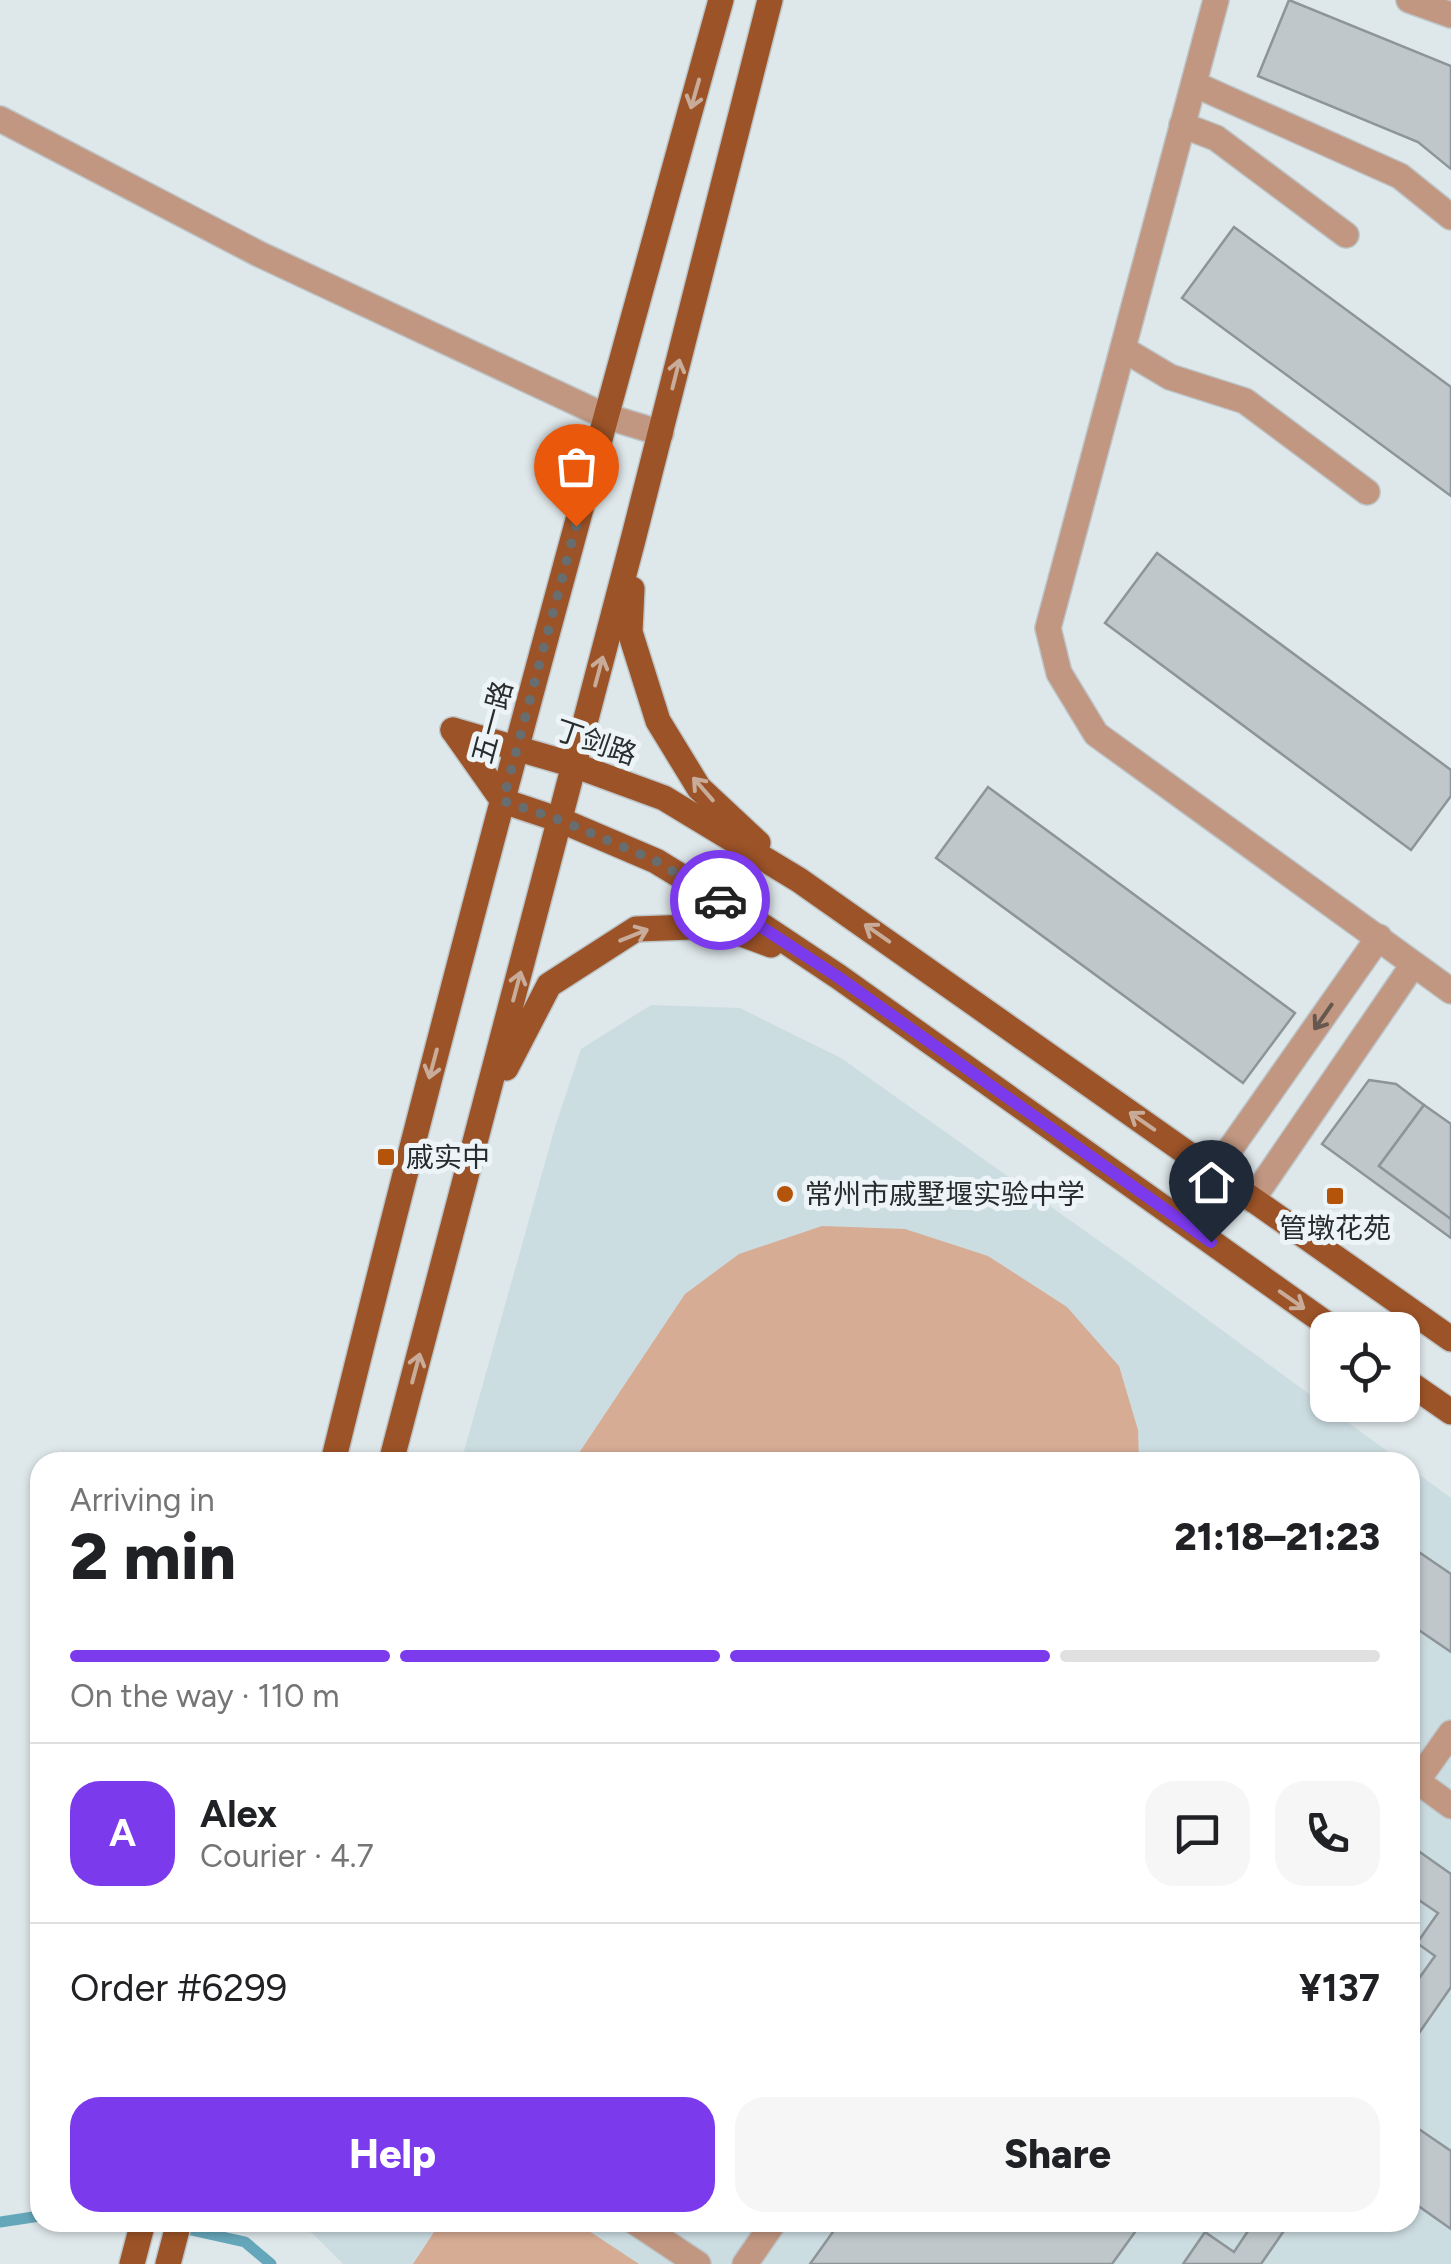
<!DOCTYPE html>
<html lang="en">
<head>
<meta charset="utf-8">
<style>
	:root { --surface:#fff; --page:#f6f6f6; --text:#202124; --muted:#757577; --line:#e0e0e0; --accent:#7c3aed }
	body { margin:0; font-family:Figtree,"Noto Sans SC",sans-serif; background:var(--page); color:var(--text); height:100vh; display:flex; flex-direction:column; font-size:38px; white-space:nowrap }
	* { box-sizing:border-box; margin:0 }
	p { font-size:32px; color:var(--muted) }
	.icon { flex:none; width:55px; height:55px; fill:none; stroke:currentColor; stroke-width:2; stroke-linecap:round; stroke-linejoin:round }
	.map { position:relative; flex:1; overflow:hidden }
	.drawer { position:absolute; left:30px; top:1452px; width:1390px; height:780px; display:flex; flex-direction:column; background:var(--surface); border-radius:30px; box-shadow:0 2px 8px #0004 }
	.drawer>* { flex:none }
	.buttons { position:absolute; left:1310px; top:1312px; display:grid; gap:20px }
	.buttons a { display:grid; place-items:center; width:110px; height:110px; border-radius:20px; background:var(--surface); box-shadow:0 2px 8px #0004; font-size:50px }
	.pin { position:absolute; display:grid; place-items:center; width:85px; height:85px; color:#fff; margin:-102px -42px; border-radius:50% 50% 50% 0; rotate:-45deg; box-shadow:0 0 10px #0007 }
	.pin .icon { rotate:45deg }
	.courier { position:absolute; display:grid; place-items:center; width:100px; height:100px; margin:-50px; border:8px solid #7c3aed; border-radius:50%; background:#fff; color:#222; box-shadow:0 2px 12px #0007 }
	.head em { font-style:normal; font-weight:800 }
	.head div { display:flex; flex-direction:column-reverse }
	.head { display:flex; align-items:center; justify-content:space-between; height:170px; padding:0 40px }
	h1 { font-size:65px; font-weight:800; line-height:75px }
	.bar { display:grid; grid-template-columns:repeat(4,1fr); gap:15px 10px; align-content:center; height:120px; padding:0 40px }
	.bar i { height:12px; border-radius:8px; background:var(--line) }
	.bar .active { background:var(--accent) }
	.bar p { grid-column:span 4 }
	.line { display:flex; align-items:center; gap:25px; padding:0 40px; border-top:2px solid var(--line) }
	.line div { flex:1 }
	.round { display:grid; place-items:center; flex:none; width:105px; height:105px; border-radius:30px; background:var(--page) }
	.cta { display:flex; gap:20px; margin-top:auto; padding:20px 40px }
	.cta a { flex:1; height:115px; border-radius:30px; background:var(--accent); color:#fff; font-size:40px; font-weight:800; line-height:115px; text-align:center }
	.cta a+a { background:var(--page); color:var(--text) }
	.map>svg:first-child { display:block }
	.built { fill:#ccdde2 }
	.green { fill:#d7ac95 }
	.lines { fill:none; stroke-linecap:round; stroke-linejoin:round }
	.stream { stroke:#65a7ba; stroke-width:11 }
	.building { fill:#bfc7ca; stroke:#8d9598; stroke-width:2.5 }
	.minor-casing { stroke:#bdc5c8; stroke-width:28 }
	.major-casing { stroke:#bdc5c8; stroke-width:28 }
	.minor { stroke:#c19781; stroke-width:25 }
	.major { stroke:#9c5327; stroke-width:25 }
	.oneway { stroke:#c8ac99 }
	.oneway2 { stroke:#66574f }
	.done { stroke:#686d6f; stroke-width:10; stroke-dasharray:0 18 }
	.route { stroke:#7c3aed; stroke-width:12 }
	.poi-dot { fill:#b4540b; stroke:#ecf4f7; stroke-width:4 }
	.labels { text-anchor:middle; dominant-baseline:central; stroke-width:10; stroke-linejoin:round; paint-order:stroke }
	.street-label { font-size:28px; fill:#292c2d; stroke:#ecf4f7 }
	.poi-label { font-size:28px; fill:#292c2d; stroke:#ecf4f7; text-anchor:start }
</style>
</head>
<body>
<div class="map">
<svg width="1451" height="2264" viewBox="0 0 1451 2264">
	<rect width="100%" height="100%" fill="#dee7ea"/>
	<g class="built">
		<path d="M651 1005 740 1008 841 1058 1129 1262 1402 1462H461L555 1127 581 1049Z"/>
		<path d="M1410 1468 1451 1498V2264H343L313 2234 298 2223 1410 2222Z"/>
	</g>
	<g class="green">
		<path d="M822 1226 905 1229 988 1256 1067 1307 1119 1366 1138 1430 1139 1462H573L685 1294 739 1254Z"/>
		<path d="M440 2223H577L639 2264H413Z"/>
	</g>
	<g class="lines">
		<g class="stream">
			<path d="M0 2222 40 2216"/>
			<path d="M155 2222 245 2242 271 2264"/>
		</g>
	</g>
	<g class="building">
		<path d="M1289 0 1451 66V169L1418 142 1258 76Z"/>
		<path d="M1234 227 1451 387V496L1182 298Z"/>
		<path d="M1157 553 1451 770V796L1411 850 1105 623Z"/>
		<path d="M988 787 1295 1013 1243 1083 936 858Z"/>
		<path d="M1369 1080 1396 1084 1424 1105 1379 1166 1451 1219V1238L1322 1144Z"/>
		<path d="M1424 1105 1451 1124V1219L1379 1166Z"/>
		<path d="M1410 1546 1451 1574V1652L1410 1624Z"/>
		<path d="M1410 1845 1451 1874V1987L1410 2046V1991L1435 1956 1417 1943 1438 1913 1410 1894Z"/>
		<path d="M1410 2123 1451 2151V2229L1410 2200Z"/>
		<path d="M840 2222H1136L1140 2225 1112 2264H810Z"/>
		<path d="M1254 2222H1290L1261 2264H1183L1205 2232 1234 2252Z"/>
	</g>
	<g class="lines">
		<defs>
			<g id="minor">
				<path d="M1216 0 1048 628 1059 673 1096 734 1451 991"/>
				<path d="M1409 0 1451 15"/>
				<path d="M1194 84 1400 176 1451 217"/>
				<path d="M0 119 259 254 605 416 661 433"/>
				<path d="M1182 125 1216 138 1346 235"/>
				<path d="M1123 349 1170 377 1245 401 1367 492"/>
				<path d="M1214 1172 1379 937"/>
				<path d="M1252 1200 1413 965"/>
				<path d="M1410 1776 1451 1806"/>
				<path d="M1417 1781 1451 1733"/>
				<path d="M635 2222 698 2264"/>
				<path d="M745 2264 774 2222"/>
			</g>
			<g id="major">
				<path d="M632 589 630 632 658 721 699 788 758 843"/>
				<path d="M453 730 574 765 664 798 799 880 1451 1339"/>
				<path d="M453 730 503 801 560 820 656 861 764 927 839 977 1335 1330"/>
				<path d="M506 1068 549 985 636 929 720 926 771 945"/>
				<path d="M1402 1378 1451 1412"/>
				<path d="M333 1462C453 973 586 486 721 0"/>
				<path d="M391 1462 634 536 770 0"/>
				<path d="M132 2264 143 2222"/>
				<path d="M168 2264 179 2222"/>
			</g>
		</defs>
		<use href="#minor" class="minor-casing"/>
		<use href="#major" class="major-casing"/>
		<use href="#minor" class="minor"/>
		<use href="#major" class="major"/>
	</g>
	<defs><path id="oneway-shaft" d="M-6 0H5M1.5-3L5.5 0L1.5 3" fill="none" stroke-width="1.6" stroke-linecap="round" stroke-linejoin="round" transform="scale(2.5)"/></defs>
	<g class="oneway">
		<use href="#oneway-shaft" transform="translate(695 94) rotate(106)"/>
		<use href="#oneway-shaft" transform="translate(676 374) rotate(-76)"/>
		<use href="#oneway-shaft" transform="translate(599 671) rotate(-75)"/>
		<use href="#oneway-shaft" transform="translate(703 789) rotate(-131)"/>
		<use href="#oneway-shaft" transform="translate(877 933) rotate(-145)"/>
		<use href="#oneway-shaft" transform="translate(634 935) rotate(-22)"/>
		<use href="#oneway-shaft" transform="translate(517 986) rotate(-75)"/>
		<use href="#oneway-shaft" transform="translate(433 1064) rotate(105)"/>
		<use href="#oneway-shaft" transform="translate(1142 1121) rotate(-145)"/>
		<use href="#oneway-shaft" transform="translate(1292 1300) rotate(35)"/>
		<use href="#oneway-shaft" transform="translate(416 1368) rotate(-75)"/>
	</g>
	<use class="oneway2" href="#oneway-shaft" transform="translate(1323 1017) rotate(125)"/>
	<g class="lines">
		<path class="done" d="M576 526 503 801 560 820 656 861 720 900"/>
		<path class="route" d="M720 900 838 977 1211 1242"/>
	</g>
	<g class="poi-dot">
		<rect x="376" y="1147" width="20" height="20" rx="5"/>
		<circle cx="785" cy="1194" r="10"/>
		<rect x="1325" y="1186" width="20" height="20" rx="5"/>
	</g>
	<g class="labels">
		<g class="street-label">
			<text transform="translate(492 722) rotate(-75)">五一路</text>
			<text transform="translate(596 742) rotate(19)">丁剑路</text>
		</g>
		<g class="poi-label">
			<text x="406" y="1157">戚实中</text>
			<text x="805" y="1194">常州市戚墅堰实验中学</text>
			<text x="1335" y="1228" text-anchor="middle">管墩花苑</text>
		</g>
	</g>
</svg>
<div class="buttons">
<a><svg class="icon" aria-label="locate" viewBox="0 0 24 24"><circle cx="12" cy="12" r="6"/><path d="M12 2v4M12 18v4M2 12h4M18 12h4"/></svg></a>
</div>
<div class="pin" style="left:576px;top:526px;background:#ea580c"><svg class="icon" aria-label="bag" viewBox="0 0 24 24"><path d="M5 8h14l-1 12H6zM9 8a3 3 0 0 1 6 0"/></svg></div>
<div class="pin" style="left:1211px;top:1242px;background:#1f2937"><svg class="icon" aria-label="home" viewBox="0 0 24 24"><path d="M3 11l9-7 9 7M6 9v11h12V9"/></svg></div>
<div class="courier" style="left:720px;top:900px"><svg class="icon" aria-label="car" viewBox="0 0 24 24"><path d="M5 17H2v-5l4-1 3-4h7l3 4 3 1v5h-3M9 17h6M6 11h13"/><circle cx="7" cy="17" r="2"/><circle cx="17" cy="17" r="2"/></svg></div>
<section class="drawer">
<div class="head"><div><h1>2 min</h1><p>Arriving in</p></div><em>21:18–21:23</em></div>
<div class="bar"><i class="active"></i><i class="active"></i><i class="active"></i><i></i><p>On the way · 110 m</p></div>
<div class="line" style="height:180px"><b class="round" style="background:var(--accent);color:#fff">A</b><div><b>Alex</b><p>Courier · 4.7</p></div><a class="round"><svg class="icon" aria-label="chat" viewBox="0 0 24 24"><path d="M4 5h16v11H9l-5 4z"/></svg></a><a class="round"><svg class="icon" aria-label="phone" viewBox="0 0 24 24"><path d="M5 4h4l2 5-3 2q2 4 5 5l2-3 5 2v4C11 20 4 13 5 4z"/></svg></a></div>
<div class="line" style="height:130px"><div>Order #6299</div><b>¥137</b></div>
<div class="cta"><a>Help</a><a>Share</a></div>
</section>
</div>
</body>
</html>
